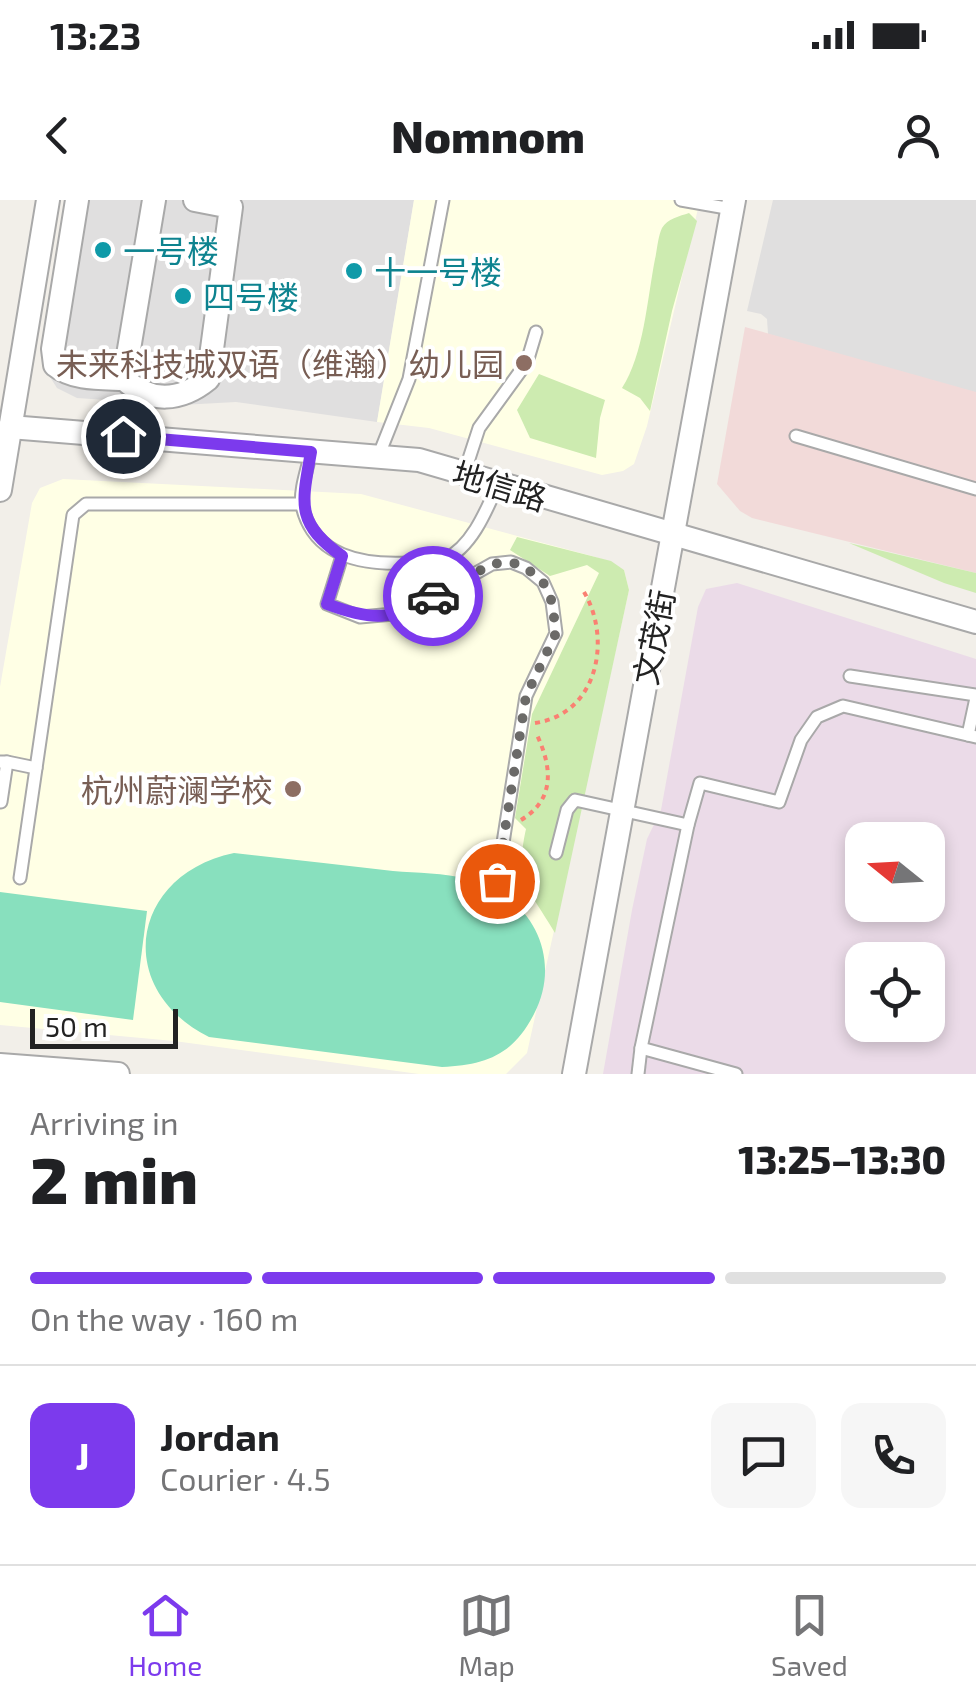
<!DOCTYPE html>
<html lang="en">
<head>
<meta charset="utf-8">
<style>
	:root { --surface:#fff; --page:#f6f6f6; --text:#202124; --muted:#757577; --line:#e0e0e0; --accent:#7c3aed }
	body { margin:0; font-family:"Exo 2","Noto Sans SC",sans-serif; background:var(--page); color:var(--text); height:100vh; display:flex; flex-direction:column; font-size:38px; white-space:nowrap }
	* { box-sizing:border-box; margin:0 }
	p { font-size:32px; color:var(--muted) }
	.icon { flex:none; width:55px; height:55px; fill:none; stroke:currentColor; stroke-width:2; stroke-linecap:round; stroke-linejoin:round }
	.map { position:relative; height:874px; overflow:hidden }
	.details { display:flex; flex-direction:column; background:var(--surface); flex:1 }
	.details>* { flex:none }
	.needle { width:65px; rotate:288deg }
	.buttons { position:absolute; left:845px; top:622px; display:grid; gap:20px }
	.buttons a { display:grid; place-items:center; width:100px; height:100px; border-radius:20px; background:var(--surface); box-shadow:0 5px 15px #0003; font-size:50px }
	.scale { position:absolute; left:30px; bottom:25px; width:148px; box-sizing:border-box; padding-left:10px; border:5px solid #222; border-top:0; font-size:28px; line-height:35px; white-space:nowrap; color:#222; -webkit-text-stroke:8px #fff; paint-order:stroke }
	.pin { position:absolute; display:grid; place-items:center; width:85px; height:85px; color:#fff; margin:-42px; border:5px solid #fff; border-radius:50%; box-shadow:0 2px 10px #0007 }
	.courier { position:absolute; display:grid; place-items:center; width:100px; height:100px; margin:-50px; border:8px solid #7c3aed; border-radius:50%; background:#fff; color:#222; box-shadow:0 2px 12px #0007 }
	.headline em { font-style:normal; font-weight:800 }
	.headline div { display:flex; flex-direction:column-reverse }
	.headline { display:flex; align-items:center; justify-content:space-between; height:170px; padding:0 30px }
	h1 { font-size:65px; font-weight:800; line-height:75px }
	.bar { display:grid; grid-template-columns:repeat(4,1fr); gap:15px 10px; align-content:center; height:120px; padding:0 30px }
	.bar i { height:12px; border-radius:8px; background:var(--line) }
	.bar .active { background:var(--accent) }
	.bar p { grid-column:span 4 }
	.line { display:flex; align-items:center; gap:25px; padding:0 30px; border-top:2px solid var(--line) }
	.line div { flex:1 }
	.round { display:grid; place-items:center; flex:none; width:105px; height:105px; border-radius:20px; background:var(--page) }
	.status { display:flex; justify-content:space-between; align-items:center; height:70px; padding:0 50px; background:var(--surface); direction:ltr }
	.status svg { height:28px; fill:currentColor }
	header { display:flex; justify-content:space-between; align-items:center; height:130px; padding:0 30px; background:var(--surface); font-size:45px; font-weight:800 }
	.menu { display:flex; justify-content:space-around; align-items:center; height:140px; border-top:2px solid var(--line); background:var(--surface); font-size:28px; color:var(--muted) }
	.menu a { display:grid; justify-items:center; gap:5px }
	.menu .active { color:var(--accent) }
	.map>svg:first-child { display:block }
	.residential { fill:#e0dfdf }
	.commercial { fill:#f2dad9 }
	.industrial { fill:#ebdbe8; fill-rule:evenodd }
	.education { fill:#ffffe5 }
	.grass { fill:#cdebb0 }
	.pitch { fill:#88e0be }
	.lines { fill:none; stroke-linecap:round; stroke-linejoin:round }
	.service-casing { stroke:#a9a9a9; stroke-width:15 }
	.minor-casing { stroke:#a9a9a9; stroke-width:26 }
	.path { stroke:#fa8072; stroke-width:4; stroke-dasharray:5 5; stroke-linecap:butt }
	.service { stroke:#fff; stroke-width:11 }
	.minor { stroke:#fff; stroke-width:22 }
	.done { stroke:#6b6a68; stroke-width:10; stroke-dasharray:0 18 }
	.route { stroke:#7c3aed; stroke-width:12 }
	.culture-dot { fill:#0f9aa8; stroke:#fff; stroke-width:4 }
	.education-dot { fill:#8d6e63; stroke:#fff; stroke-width:4 }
	.labels { text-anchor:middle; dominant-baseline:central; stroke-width:8; stroke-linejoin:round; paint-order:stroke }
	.culture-label { font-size:32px; fill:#0d838f; stroke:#fff; text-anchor:start }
	.education-label { font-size:32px; fill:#785e54; stroke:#fff; text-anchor:end }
	.street-label { font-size:32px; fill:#222; stroke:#fff }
</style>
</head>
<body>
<div class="status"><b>13:23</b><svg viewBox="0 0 49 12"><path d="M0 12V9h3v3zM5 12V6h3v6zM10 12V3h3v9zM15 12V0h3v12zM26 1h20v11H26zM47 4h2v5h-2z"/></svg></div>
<header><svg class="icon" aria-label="back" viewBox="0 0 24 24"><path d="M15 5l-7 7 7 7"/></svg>Nomnom<svg class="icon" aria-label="person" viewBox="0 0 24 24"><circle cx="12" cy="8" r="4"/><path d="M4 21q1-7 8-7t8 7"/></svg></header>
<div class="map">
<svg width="976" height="874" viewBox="0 0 976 874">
	<rect width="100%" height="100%" fill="#f2efe9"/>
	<g class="residential">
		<path d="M69 0H414L377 222 236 202 181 205 77 198 57 188 43 166Z"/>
		<path d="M773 0H976V193L768 134 767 119 761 114 747 111Z"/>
	</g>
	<path class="commercial" d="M745 127 976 192V373L752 318 740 311 717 284Z"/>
	<path class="industrial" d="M737 383 976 459V874H603L632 710 647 639 661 610 698 407 706 389ZM862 640H928V705H862ZM862 760H928V825H862Z"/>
	<g class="education">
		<path d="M414 0H700L647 226 634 264 623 271 602 275 429 228 377 222Z"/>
		<path d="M63 279 361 294 592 356 611 362 624 370 629 390 527 853 506 874H419L174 841 0 825V487L32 303 40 288Z"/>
	</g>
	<g class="grass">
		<path d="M689 13 697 21 672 111 650 211 640 198 622 188C644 154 647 100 655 59 657 51 658 36 662 28 667 19 680 16 689 13Z"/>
		<path d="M539 174 605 200 600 218 596 258 530 238 517 210Z"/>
		<path d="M517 337 611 361 624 370 629 390 555 733C530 690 514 682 526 629L515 618 532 514 599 373 587 365 550 376 510 350Z"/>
		<path d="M849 343 976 373V393L944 383Z"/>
	</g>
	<g class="pitch">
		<path d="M234 653C287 659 340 665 393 671 417 673 444 673 468 679 530 694 564 756 534 814 513 855 486 865 442 867L209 837C113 789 130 675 234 653Z"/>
		<path d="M0 692 147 711 133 820 0 802Z"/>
	</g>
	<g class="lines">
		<defs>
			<g id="service">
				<path d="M681 0 732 9"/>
				<path d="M796 236 976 289"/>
				<path d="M311 252C308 267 299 291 302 306 314 357 362 365 407 363 418 363 434 363 445 359 472 347 487 309 498 284"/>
				<path d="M378 257 409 179 443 0"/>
				<path d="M464 274 479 228 527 162 536 132"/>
				<path d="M342 356 327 404 360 417 405 413 492 364 511 362 526 368 543 382 552 402 556 433 526 496 497 681"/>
				<path d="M850 476 976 495"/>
				<path d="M968 535 976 498"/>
				<path d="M0 562H7L1 602"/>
				<path d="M7 562 36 568"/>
				<path d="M556 653 567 610 575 600 688 625"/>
				<path d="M20 678 73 315 86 304H301"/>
				<path d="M638 874 641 848"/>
				<path d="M736 874 641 848 688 625 700 583 779 602 801 540 817 517 843 506 976 537"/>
			</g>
			<g id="minor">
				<path d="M77 0 53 149 55 165C74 180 101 178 124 179"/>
				<path d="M154 0 124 179C151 204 181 201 208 179L231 7 195 0"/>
				<path d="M10 227 419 260 976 422"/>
				<path d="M0 290 48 0"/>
				<path d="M0 865 118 874"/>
				<path d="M574 874 734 0"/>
			</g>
		</defs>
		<use href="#service" class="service-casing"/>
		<use href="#minor" class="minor-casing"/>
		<g class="path">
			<path d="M535 523C598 514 612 439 584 392"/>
			<path d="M521 620C556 599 552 566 536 533"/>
		</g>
		<use href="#service" class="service"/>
		<use href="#minor" class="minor"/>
	</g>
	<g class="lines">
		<path class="done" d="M433 396 492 364 511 362 526 368 543 382 552 402 556 433 526 496 497 681"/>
		<path class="route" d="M123 236 311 252C302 303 295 323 342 356L327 404C372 421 392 421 433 396"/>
	</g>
	<g class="culture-dot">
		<circle cx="103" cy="50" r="10"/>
		<circle cx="354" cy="71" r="10"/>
		<circle cx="183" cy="96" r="10"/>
	</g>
	<g class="education-dot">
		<circle cx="524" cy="163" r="10"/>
		<circle cx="293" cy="589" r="10"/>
	</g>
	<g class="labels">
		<g class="culture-label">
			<text x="123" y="50">一号楼</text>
			<text x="374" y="71">十一号楼</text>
			<text x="203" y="96">四号楼</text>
		</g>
		<g class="education-label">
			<text x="504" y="163">未来科技城双语（维瀚）幼儿园</text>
			<text x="273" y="589">杭州蔚澜学校</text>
		</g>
		<g class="street-label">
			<text transform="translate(500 285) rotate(17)">地信路</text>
			<text transform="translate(653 437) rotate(-79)">文茂街</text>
		</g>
	</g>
</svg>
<div class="buttons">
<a><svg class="needle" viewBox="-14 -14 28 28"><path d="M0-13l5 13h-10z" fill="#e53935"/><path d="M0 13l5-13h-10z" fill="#757577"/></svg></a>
<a><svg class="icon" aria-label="locate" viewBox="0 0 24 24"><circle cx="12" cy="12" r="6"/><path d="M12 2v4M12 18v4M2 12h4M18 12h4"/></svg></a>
</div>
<div class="scale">50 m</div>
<div class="pin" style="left:497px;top:681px;background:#ea580c"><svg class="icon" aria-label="bag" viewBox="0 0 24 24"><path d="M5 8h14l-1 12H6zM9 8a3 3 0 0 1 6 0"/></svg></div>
<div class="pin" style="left:123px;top:236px;background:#1f2937"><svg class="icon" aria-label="home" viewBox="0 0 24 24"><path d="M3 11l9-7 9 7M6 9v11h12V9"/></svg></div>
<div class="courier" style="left:433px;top:396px"><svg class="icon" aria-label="car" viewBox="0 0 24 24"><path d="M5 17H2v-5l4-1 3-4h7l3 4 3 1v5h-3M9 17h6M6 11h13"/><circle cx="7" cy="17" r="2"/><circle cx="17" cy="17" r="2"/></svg></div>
</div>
<section class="details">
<div class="headline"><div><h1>2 min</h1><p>Arriving in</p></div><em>13:25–13:30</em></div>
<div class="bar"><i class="active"></i><i class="active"></i><i class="active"></i><i></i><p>On the way · 160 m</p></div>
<div class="line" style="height:180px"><b class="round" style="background:var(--accent);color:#fff">J</b><div><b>Jordan</b><p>Courier · 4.5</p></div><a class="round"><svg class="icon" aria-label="chat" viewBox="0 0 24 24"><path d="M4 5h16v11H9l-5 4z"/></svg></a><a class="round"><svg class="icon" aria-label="phone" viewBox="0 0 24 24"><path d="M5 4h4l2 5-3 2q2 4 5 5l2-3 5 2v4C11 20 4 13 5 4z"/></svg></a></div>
</section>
<nav class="menu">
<a class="active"><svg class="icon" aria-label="home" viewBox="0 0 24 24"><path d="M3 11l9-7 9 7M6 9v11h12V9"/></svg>Home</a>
<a><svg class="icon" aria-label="map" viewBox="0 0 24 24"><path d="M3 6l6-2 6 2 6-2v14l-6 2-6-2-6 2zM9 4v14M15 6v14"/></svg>Map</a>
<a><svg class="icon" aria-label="saved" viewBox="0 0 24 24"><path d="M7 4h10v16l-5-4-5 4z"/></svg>Saved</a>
</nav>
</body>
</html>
